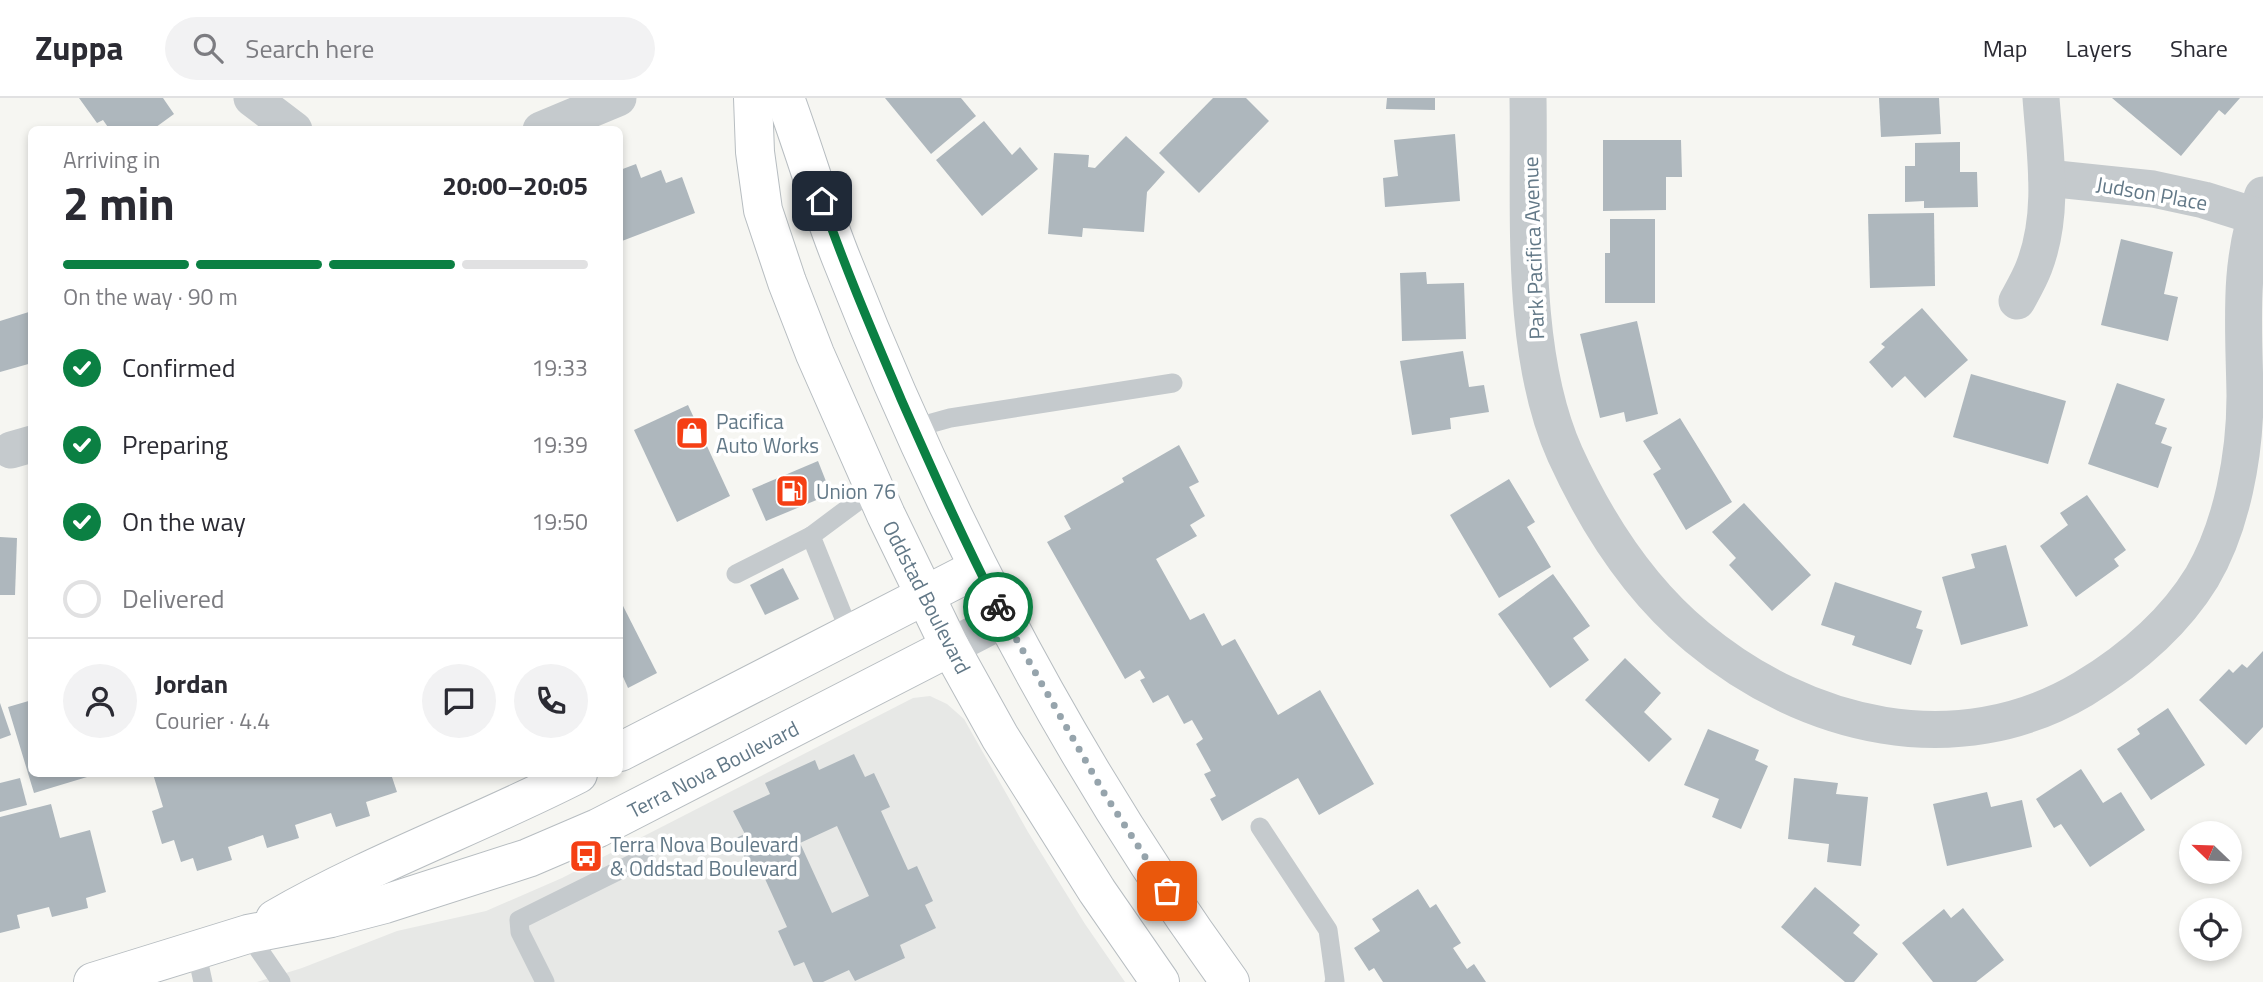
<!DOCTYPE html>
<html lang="en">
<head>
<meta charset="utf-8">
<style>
	:root { --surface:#fff; --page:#f2f2f3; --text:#2b2b33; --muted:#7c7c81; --line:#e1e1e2; --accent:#0b8043 }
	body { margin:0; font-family:"Titillium Web",sans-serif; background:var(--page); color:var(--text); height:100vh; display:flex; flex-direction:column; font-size:26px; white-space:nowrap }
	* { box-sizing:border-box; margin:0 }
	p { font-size:23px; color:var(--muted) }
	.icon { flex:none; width:38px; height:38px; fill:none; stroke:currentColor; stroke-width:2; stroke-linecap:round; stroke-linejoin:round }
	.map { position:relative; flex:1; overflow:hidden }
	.panel { position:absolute; left:28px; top:28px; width:595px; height:651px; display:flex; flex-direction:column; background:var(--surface); border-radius:10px; box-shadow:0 4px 10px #0003 }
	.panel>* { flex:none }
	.needle { width:46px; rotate:293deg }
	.fabs { position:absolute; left:2179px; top:723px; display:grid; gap:14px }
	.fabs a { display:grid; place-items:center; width:63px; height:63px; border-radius:50%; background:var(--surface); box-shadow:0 4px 10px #0003; font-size:35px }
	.pin { position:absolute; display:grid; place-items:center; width:60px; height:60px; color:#fff; margin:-30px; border-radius:14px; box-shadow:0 4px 10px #0006 }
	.courier { position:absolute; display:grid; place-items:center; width:70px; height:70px; margin:-35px; border:5px solid #0b8043; border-radius:50%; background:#fff; color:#222; box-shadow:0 2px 9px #0007 }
	.head em { font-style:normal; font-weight:700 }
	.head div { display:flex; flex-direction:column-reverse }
	.head { display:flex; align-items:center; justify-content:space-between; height:119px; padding:0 35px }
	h1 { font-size:46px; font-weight:700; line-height:52px }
	.bar { display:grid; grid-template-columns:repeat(4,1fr); gap:10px 7px; align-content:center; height:84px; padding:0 35px }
	.bar i { height:9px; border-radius:5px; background:var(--line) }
	.bar .selected { background:var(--accent) }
	.bar p { grid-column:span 4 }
	.line { display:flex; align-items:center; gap:18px; padding:0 35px; border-top:2px solid var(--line) }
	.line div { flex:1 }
	.round { display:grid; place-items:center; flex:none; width:74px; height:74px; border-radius:37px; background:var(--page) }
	ol { padding:0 35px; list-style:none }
	li { display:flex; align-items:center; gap:21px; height:77px }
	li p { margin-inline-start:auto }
	li .icon { padding:7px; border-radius:50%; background:var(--accent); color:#fff; stroke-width:4 }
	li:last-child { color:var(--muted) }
	li i { width:38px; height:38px; border:4px solid var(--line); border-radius:50% }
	header { display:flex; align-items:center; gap:42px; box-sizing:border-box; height:98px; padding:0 35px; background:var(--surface); border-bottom:2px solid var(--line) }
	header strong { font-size:33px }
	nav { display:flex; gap:38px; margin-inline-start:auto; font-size:24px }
	.search { width:490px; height:63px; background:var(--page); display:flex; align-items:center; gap:18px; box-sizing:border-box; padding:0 24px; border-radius:38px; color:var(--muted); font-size:26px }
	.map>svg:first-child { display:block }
	.built { fill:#e7e8e6 }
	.building { fill:#aeb7bd; fill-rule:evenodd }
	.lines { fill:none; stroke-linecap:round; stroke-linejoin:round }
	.secondary-casing { stroke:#b7bdc1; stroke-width:40 }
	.lane { stroke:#c5cacd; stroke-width:19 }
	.street { stroke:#c5cacd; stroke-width:37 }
	.secondary { stroke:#fff; stroke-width:38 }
	.done { stroke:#96a4ac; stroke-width:7; stroke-dasharray:0 12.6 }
	.route { stroke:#0b8043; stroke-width:9 }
	.labels { text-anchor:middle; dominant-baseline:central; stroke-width:7; stroke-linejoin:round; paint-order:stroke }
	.street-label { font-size:21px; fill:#627887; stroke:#fff }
	.poi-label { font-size:21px; fill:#627887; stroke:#fff; text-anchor:start }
</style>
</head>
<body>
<header>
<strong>Zuppa</strong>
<div class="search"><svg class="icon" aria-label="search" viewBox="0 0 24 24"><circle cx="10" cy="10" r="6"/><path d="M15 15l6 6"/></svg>Search here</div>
<nav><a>Map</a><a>Layers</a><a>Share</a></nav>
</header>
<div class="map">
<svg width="2263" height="884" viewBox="0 0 2263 884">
	<rect width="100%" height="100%" fill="#f6f6f2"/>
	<path class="built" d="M930 598 947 606 964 621 1028 734 1085 826 1125 884H257L302 870 397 833 486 813 562 780 913 600Z"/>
	<g class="building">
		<path d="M79 0H163L174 16 152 32H110L103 22 97 25Z"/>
		<path d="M885 0H961L976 18 931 56Z"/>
		<path d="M1213 0H1246L1269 23 1199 95 1159 55Z"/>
		<path d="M1387 0H1435V12L1386 11Z"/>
		<path d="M1879 0H1939L1941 36 1881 39Z"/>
		<path d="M2112 0H2240L2225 17 2219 12 2181 58Z"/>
		<path d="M984 23 1012 57 1020 49 1038 71 982 118 936 62Z"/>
		<path d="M1455 36 1460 103 1385 109 1383 80 1398 78 1394 42Z"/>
		<path d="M1126 38 1165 74 1147 94 1144 134 1083 130 1082 139 1048 136 1054 55 1089 57 1088 69 1095 70Z"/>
		<path d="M1603 42H1681L1682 79H1666V112L1603 113Z"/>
		<path d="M1960 44V74H1977L1978 109 1924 110V103L1905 104V68H1915V45Z"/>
		<path d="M636 66 641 80 661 72 666 85 682 79 695 115 622 143 620 137V72Z"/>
		<path d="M1934 115 1935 188 1870 190 1868 116Z"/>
		<path d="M1610 121H1655V205H1605V155H1610Z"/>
		<path d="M2121 141 2173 154 2164 196 2178 199 2168 243 2101 227Z"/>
		<path d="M1426 174 1427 186 1464 185 1466 241 1402 243 1400 175Z"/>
		<path d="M1922 210 1968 262 1925 300 1905 278 1892 290 1869 264 1885 249 1881 246Z"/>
		<path d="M32 213V265L0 274V223Z"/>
		<path d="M1637 223 1658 316 1626 324 1624 314 1600 320 1580 236Z"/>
		<path d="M1463 253 1469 289 1484 287 1489 314 1450 320 1451 331 1412 337 1400 263Z"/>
		<path d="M1971 276 2066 303 2048 366 1953 339Z"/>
		<path d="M2117 285 2165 301 2155 326 2167 330 2161 345 2172 349 2158 390 2088 366Z"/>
		<path d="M688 307 730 398 677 424 634 332Z"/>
		<path d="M1680 320 1732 404 1686 432 1653 376 1661 371 1643 343Z"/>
		<path d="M1179 347 1199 384 1189 389 1205 418 1190 427 1197 438 1156 461 1190 522 1204 515 1222 548 1235 541 1278 617 1320 592 1374 686 1319 717 1298 680 1222 723 1210 701 1216 698 1204 676 1211 673 1196 646 1203 641 1192 622 1184 626 1168 597 1153 605 1140 582 1145 580 1140 572 1125 581 1047 444 1071 431 1064 418 1124 384 1122 380Z"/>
		<path d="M818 363 831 396 766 423 752 391Z"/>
		<path d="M1509 381 1535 424 1527 429 1551 469 1499 500 1450 417Z"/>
		<path d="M2087 397 2126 452 2114 461 2119 468 2076 499 2040 448 2068 427 2060 415Z"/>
		<path d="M1744 405 1811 477 1772 513 1729 467 1736 460 1712 434Z"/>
		<path d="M0 439 17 440 15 497H0Z"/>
		<path d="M2006 447 2028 528 1961 547 1942 479 1975 470 1971 456Z"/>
		<path d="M783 470 799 501 765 517 750 487Z"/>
		<path d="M1553 476 1590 528 1573 540 1589 562 1550 590 1498 516Z"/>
		<path d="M1835 484 1922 513 1916 530 1923 532 1911 567 1852 547 1855 538 1821 527Z"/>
		<path d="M620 502 657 575 628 590 620 572Z"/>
		<path d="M2263 553V629L2246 647 2199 602 2229 571 2233 575 2242 566 2247 570Z"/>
		<path d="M1625 560 1661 595 1644 614 1672 641 1649 664 1585 602Z"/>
		<path d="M32 602V676H97L34 695 8 609Z"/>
		<path d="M0 605 11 637 0 641Z"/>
		<path d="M2168 610 2205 667 2151 702 2117 651 2140 636 2137 631Z"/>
		<path d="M1708 631 1759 652 1755 662 1768 668 1741 731 1712 719 1719 701 1684 687Z"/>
		<path d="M854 656 865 679 874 675 890 709 881 713 908 772 917 768 933 803 925 807 936 830 900 847 905 860 855 883 849 872 823 884H813L804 864 794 868 778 833 787 829 760 770 751 774 736 740 745 736 733 713 770 696 765 685 815 662 819 672ZM837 728 869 798 832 815 800 745Z"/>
		<path d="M2081 671 2103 705 2121 694 2145 732 2090 769 2061 726 2054 730 2036 701Z"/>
		<path d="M153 676H391L397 694 366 704 370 718 336 729 331 715 295 727 299 740 267 750 263 737 228 749 232 762 197 773 193 760 181 764 174 742 162 746 152 713 163 709Z"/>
		<path d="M20 680 27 707 0 714V685Z"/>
		<path d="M1794 680 1838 685 1836 696 1868 699 1861 768 1827 764 1829 746 1788 741Z"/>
		<path d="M1987 694 1991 709 2022 702 2032 749 1947 768 1933 706Z"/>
		<path d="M51 706 60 740 90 732 106 794 86 800 88 810 52 819 49 809 17 817 20 830 0 835V719Z"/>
		<path d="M1815 789 1860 827 1853 835 1878 856 1854 884H1845L1781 829Z"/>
		<path d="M1418 791 1430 810 1436 806 1461 845 1453 850 1467 871 1474 866 1486 884H1383L1374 870 1369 873 1354 850 1380 833 1372 821Z"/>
		<path d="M1963 810 2004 862 1976 884H1933L1902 845 1944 811 1951 820Z"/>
	</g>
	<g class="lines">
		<defs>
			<g id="secondary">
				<path d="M753 0 755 54 763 112 787 184 815 256 886 417 950 549 1000 639 1097 793 1160 884"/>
				<path d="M785 0C805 54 821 111 843 165 943 419 1069 663 1230 884"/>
				<path d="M620 654 978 470"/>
				<path d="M275 821C372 765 478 727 578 676"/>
				<path d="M93 884 248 836 331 820 385 806 528 760 598 730 950 549"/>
			</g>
		</defs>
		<use href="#secondary" class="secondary-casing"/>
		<g class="lane">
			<path d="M914 330 950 320 1173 285"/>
			<path d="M736 476 811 438"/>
			<path d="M850 535 811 438 874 391"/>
			<path d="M1260 729 1328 832 1335 883 1334 884"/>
			<path d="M248 836 281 884"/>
			<path d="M196 852 203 884"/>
			<path d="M545 884 520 834 519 822 644 760"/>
		</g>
		<g class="street">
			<path d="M252 0 294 32"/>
			<path d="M1528 0C1530 112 1519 253 1565 356 1596 424 1640 492 1697 539 1806 630 1957 666 2083 591 2129 563 2174 525 2202 479 2232 428 2245 357 2245 298 2244 228 2237 164 2263 97"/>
			<path d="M541 32 618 0"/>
			<path d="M2047 80 2153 91 2204 102 2255 118"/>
			<path d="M2017 203C2023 192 2030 180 2034 169 2055 115 2045 56 2041 0"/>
			<path d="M11 352 32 346"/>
			<path d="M950 549 1004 521"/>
		</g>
		<use href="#secondary" class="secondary"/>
	</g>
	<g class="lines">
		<path class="done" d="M998 509 1104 695 1167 793"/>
		<path class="route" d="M822 103C845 170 873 235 901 301 932 371 963 441 998 509"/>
	</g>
	<defs>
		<symbol id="shop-square" viewBox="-11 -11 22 22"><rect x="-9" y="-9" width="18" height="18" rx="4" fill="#f53f14" stroke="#fff"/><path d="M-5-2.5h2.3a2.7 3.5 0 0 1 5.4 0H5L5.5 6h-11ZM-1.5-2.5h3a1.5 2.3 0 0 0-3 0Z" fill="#fff"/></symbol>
		<symbol id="fuel-square" viewBox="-11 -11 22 22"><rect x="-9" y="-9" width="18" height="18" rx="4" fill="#f53f14" stroke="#fff"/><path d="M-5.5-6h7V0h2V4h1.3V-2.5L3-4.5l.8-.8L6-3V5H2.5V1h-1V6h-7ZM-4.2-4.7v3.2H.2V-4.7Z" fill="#fff"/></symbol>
		<symbol id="bus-square" viewBox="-11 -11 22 22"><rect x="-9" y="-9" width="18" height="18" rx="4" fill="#f53f14" stroke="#fff"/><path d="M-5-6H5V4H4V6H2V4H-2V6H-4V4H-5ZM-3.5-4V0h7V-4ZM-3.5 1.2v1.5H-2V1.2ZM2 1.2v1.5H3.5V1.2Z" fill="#fff"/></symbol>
	</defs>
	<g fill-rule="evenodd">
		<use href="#shop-square" x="673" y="316" width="38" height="38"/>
		<use href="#fuel-square" x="773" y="374" width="38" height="38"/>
		<use href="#bus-square" x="567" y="739" width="38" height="38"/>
	</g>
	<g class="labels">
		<g class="street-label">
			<text transform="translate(2152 95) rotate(10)">Judson Place</text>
			<text transform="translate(1533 150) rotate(-92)">Park Pacifica Avenue</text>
			<text transform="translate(927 499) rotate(63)">Oddstad Boulevard</text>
			<text transform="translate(713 671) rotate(-27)">Terra Nova Boulevard</text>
		</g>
		<g class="poi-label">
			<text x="716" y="323">Pacifica<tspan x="716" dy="24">Auto Works</tspan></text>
			<text x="816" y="393">Union 76</text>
			<text x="610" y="746">Terra Nova Boulevard<tspan x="610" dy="24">&amp; Oddstad Boulevard</tspan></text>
		</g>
	</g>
</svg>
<div class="fabs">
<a><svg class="needle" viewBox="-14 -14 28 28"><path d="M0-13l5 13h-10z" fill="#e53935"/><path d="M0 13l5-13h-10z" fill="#7c7c81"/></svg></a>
<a><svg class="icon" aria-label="locate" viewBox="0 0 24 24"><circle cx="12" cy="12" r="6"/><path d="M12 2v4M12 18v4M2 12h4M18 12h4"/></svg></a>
</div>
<div class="pin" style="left:1167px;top:793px;background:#ea580c"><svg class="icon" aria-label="bag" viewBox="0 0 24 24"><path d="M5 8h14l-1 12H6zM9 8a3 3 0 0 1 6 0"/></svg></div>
<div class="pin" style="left:822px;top:103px;background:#1f2937"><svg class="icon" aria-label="home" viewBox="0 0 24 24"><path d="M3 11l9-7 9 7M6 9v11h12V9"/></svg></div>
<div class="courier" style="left:998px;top:509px"><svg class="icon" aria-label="bike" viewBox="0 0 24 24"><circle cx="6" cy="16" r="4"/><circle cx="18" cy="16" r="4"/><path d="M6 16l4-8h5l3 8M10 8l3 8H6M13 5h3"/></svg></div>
<section class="panel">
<div class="head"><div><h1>2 min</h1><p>Arriving in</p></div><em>20:00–20:05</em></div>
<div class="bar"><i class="selected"></i><i class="selected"></i><i class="selected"></i><i></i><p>On the way · 90 m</p></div>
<ol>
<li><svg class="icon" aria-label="check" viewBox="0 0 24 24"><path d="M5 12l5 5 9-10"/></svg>Confirmed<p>19:33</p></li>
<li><svg class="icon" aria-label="check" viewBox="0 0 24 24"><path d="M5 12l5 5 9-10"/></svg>Preparing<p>19:39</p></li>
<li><svg class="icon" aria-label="check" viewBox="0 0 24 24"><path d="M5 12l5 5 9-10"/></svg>On the way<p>19:50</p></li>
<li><i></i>Delivered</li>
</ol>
<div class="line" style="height:126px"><a class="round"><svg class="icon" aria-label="person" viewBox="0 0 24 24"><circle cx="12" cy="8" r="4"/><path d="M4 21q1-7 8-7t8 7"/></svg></a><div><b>Jordan</b><p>Courier · 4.4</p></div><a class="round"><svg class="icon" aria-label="chat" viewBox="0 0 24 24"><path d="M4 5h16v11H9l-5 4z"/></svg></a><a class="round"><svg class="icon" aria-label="phone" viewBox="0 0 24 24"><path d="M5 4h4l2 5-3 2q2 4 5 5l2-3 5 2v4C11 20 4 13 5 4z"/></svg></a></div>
</section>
</div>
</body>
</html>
